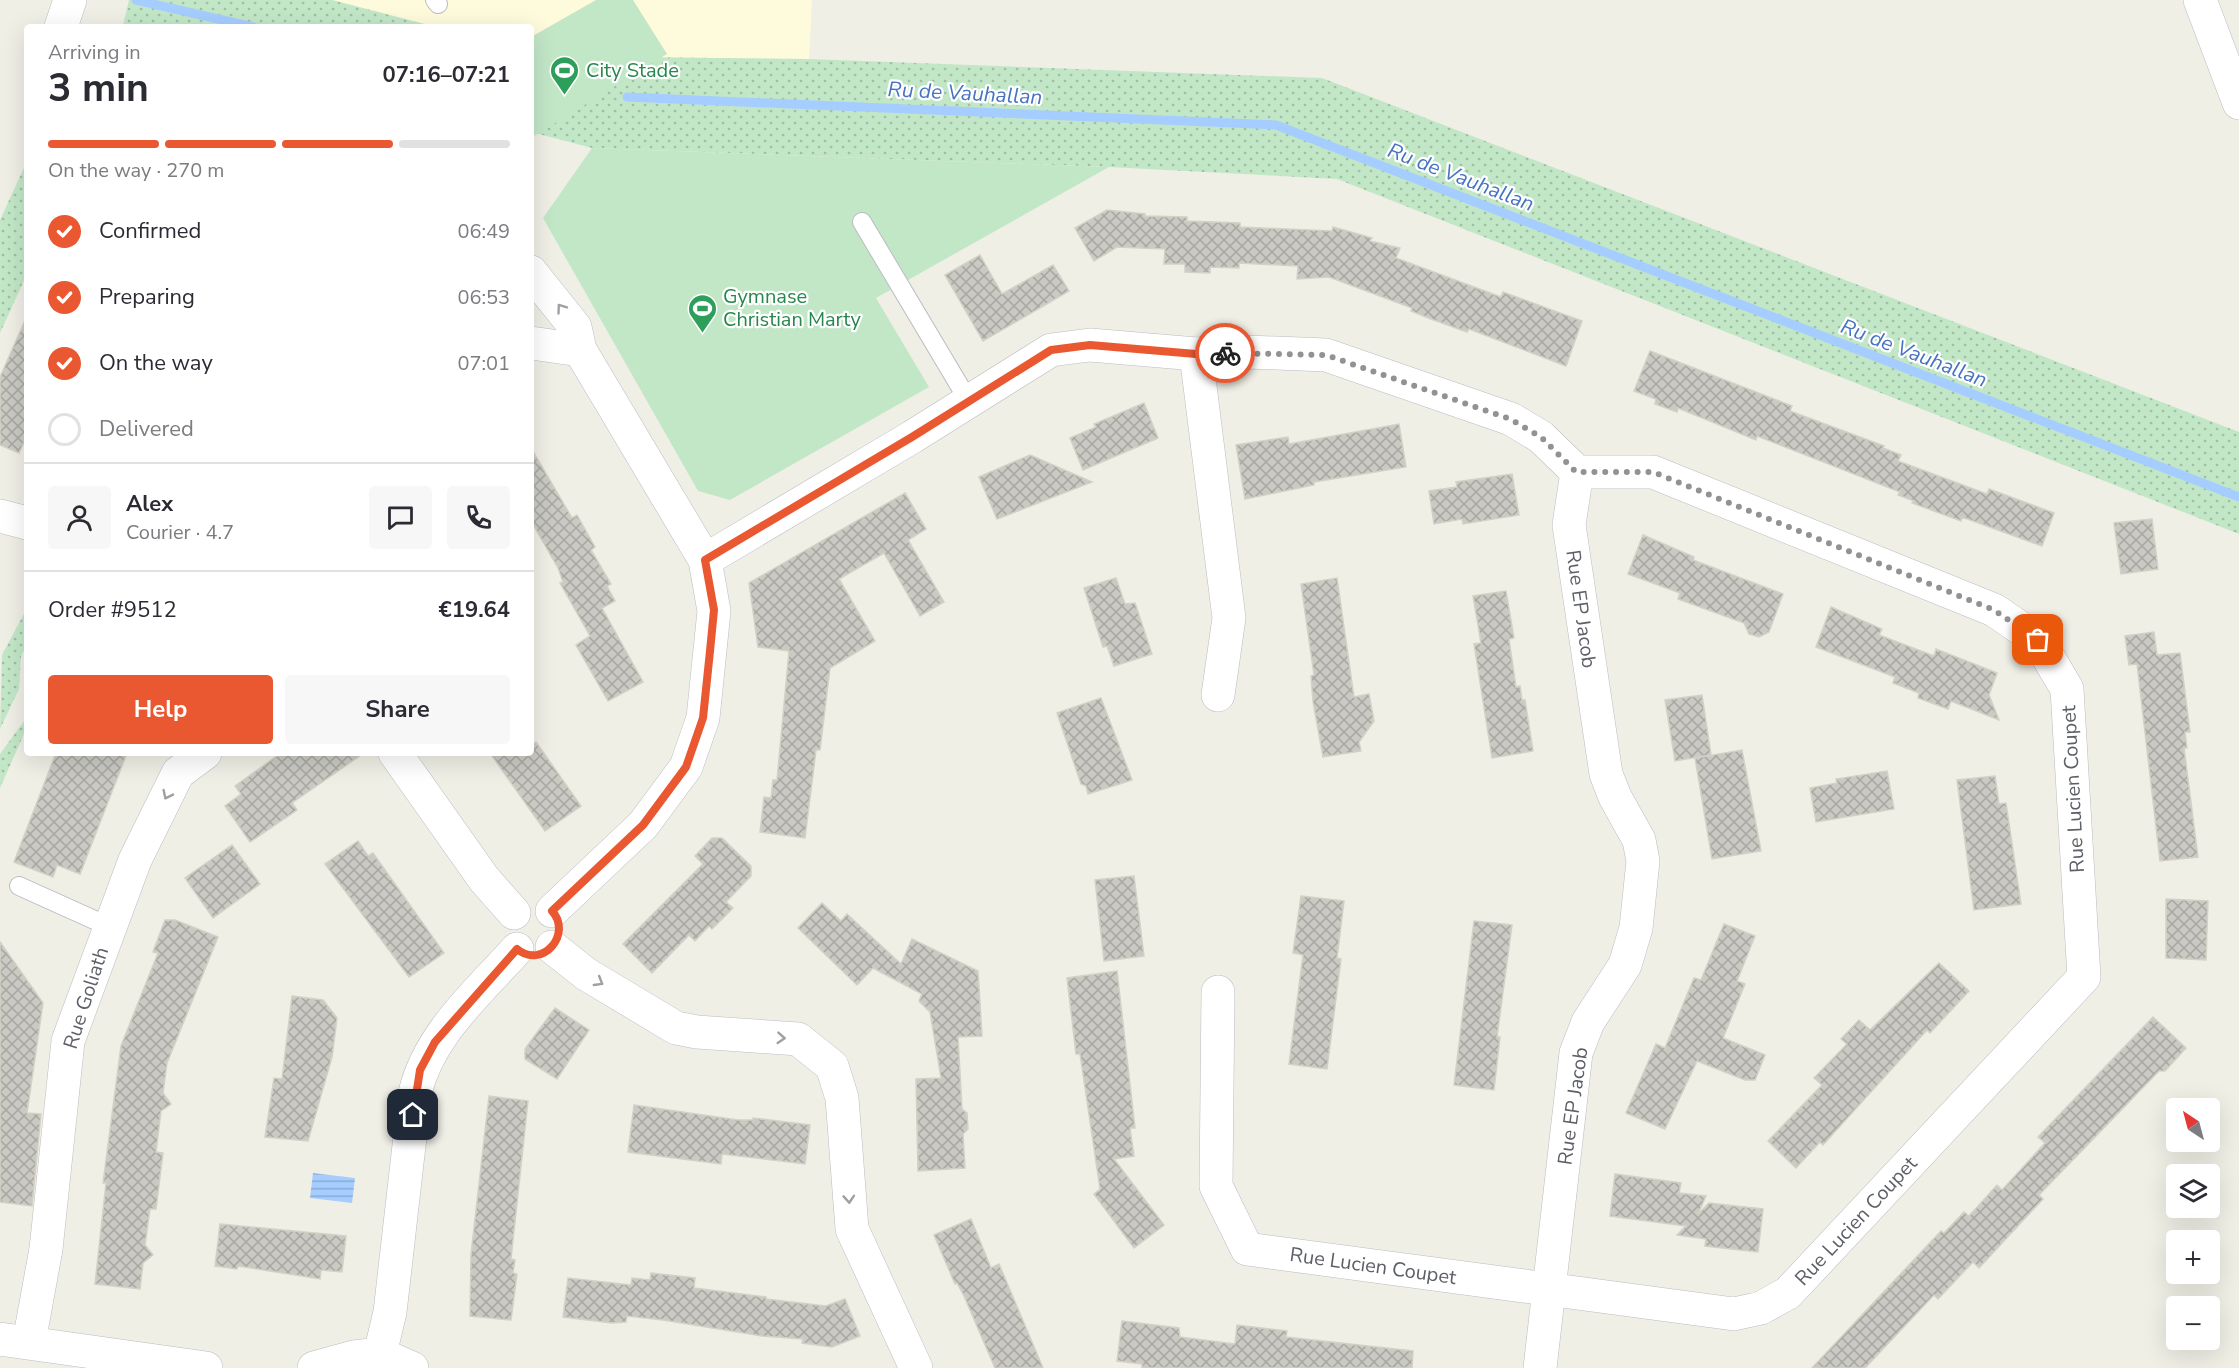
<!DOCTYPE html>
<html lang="en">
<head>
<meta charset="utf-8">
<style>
	:root { --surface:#fff; --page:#f7f7f7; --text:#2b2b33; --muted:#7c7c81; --line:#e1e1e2; --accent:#ea5831 }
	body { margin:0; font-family:"Nunito Sans",sans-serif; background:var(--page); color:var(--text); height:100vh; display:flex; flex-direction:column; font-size:22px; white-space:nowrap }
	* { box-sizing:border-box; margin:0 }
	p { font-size:20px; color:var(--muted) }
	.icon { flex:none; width:33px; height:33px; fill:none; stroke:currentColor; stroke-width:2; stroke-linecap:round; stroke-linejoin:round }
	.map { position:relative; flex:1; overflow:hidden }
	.sheet { position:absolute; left:24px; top:24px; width:510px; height:732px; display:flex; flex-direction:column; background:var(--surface); border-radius:6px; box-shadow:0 6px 24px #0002 }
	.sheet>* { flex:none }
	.needle { width:39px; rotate:324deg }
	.tools { position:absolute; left:2166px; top:1098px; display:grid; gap:12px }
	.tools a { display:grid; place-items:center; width:54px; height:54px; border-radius:6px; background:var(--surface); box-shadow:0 6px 24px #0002; font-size:30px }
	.pin { position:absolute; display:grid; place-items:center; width:51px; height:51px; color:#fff; margin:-26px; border-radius:12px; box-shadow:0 3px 9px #0006 }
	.courier { position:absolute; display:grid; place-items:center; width:60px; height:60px; margin:-30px; border:4px solid #ea5831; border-radius:50%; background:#fff; color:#222; box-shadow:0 2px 8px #0007 }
	.overview em { font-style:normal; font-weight:700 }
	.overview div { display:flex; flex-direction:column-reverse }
	.overview { display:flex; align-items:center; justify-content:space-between; height:102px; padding:0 24px }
	h1 { font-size:39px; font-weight:700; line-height:45px }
	.bar { display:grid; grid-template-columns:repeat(4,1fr); gap:9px 6px; align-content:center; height:72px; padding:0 24px }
	.bar i { height:8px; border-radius:4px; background:var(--line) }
	.bar .on { background:var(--accent) }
	.bar p { grid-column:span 4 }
	.line { display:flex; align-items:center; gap:15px; padding:0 24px; border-top:2px solid var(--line) }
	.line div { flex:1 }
	.round { display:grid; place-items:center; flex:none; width:63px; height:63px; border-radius:6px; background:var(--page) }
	ol { padding:0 24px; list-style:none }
	li { display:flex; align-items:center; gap:18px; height:66px }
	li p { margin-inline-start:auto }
	li .icon { padding:6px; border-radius:50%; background:var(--accent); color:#fff; stroke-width:4 }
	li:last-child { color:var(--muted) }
	li i { width:33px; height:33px; border:3px solid var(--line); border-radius:50% }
	.action { display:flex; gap:12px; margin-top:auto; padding:12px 24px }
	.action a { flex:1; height:69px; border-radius:6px; background:var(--accent); color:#fff; font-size:24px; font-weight:700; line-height:69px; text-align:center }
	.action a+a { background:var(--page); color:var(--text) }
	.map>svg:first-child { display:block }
	.commercial { fill:#fefbdc }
	.grass { fill:url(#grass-dots) }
	.park { fill:#c2e7c7 }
	.water { fill:url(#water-rules) }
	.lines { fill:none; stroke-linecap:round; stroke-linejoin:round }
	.stream { stroke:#a6cdff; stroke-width:9 }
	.building { fill:url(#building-cross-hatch); stroke:#d4d1c4; stroke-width:1.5 }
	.lane-casing { stroke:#babcc1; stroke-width:20 }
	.street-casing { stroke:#babcc1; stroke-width:34 }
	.secondary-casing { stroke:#bbbdc3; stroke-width:34 }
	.lane { stroke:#fff; stroke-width:18 }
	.street { stroke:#fff; stroke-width:33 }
	.secondary { stroke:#fff; stroke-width:33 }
	.oneway { stroke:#9ea0a3 }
	.done { stroke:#909293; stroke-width:6; stroke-dasharray:0 10.8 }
	.route { stroke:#ea5831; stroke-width:8 }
	.labels { text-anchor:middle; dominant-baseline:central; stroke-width:4.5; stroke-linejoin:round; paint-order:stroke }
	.leisure-label { font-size:20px; fill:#27864d; stroke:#fff; text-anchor:start }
	.street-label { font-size:20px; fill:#5d6066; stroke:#fff }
	.water-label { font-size:21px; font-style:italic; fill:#4773c4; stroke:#fff }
</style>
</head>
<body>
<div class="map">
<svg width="2239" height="1368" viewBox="0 0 2239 1368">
	<defs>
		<pattern id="grass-dots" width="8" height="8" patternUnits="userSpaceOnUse" patternTransform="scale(1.5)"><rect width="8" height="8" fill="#c2e7c7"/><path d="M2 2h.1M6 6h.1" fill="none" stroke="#a1bfa5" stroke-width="1.8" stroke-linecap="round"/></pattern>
		<pattern id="water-rules" width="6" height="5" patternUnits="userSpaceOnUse" patternTransform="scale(1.5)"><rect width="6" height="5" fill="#a6cdff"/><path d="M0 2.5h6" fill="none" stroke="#8aaad2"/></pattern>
		<pattern id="building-cross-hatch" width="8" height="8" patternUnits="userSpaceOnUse" patternTransform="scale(1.5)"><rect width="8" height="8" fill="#cac9c3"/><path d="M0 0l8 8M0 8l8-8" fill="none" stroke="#a7a7a2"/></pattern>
	</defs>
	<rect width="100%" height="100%" fill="#f0efe6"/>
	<path class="commercial" d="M332 0H812L809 59 545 56 531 52V27H436Z"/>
	<g class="grass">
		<path d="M129 0H332L436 27H132L123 25Z"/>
		<path d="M531 52 545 56 809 59 1322 78 2239 432V534L1337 179 1109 167 592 148 531 132Z"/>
		<path d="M27 161V274L0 333V220Z"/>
		<path d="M27 608V645L21 656 19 689 0 729 2 655Z"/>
		<path d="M27 717V727L0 788V754Z"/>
	</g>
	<g class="park">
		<path d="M596 0H633L667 54 531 138V37Z"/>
		<path d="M592 148 1109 167 876 298 929 387 730 500 698 491 543 218Z"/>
	</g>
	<path class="water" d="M313 1173 355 1178 352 1203 310 1198Z"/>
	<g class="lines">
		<g class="stream">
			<path d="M136 0 253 27"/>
			<path d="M627 97 1276 125 2239 497"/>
		</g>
	</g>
	<g class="building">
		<path d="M1107 210 1145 214V216L1187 217V221L1240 223V227L1332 231 1333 227 1372 238 1370 241 1400 248 1396 258 1501 297 1503 292 1582 321 1566 366 1469 329 1467 332 1431 319 1411 311 1412 308 1329 277 1297 279 1298 266 1239 263V268L1210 267V273L1185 272V264H1164L1165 249 1117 247 1094 261 1075 228Z"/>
		<path d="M980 255 1002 294 1053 265 1069 291 983 341 945 275Z"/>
		<path d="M27 316V436L19 453 0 445V377Z"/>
		<path d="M1650 351 1792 406 1790 411 1884 446 1883 448 1901 455 1898 461 1987 494 1989 489 2054 513 2042 546 1962 517 1961 521 1912 503 1914 501 1898 495 1900 492 1757 436 1756 440 1678 408 1677 412 1655 404 1656 399 1634 391Z"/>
		<path d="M1144 403 1158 438 1083 470 1070 438 1096 427 1094 424Z"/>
		<path d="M1399 424 1406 467 1314 482V485L1245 499 1236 445 1288 437 1289 444Z"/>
		<path d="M531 448 572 518 577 515 595 547 591 550 611 584 607 586 615 601 602 608 643 682 608 701 576 645 590 636 560 583 563 582 558 568 531 521Z"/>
		<path d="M1030 455 1092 482 997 519 979 477Z"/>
		<path d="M1512 474 1519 515 1463 524 1462 519 1434 524 1429 491 1457 487 1456 482Z"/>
		<path d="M905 493 926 529 908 540 944 602 920 616 884 553 839 579 875 641 830 668 820 750H816L805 838 760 832 764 797 771 798 773 780H777L789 651 758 647 749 583Z"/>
		<path d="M2152 519 2158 569 2121 574 2114 523Z"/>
		<path d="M1643 535 1694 557 1693 560 1783 594 1769 632 1759 637 1749 634 1744 623 1678 599 1680 593 1628 574Z"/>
		<path d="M1116 578 1125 604 1135 603 1152 654 1114 666 1107 646 1103 647 1084 588Z"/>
		<path d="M1337 578 1354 697 1369 694 1374 721 1359 742 1361 751 1323 757 1313 702 1311 676 1314 675 1301 584Z"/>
		<path d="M1506 591 1514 638 1509 639 1516 687 1520 686 1522 700H1525L1533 751 1492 758 1474 644 1481 643 1473 596Z"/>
		<path d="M1831 607 1882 629 1879 635 1934 656 1936 649 1997 673 1989 695 1999 720 1951 701 1948 709 1918 698 1919 693 1893 683 1895 677 1816 647Z"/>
		<path d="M2154 632 2157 655 2180 653 2190 732H2185L2187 748H2184L2198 857 2160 861 2137 664 2129 665 2125 636Z"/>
		<path d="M1702 695 1711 755 1675 761 1665 700Z"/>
		<path d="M1101 698 1132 780 1088 794 1086 786 1081 784 1057 713Z"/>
		<path d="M536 742 581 806 545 831 490 753H531V745Z"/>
		<path d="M1742 750 1761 851 1712 859 1695 758Z"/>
		<path d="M56 753H127L80 874 57 865 53 877 14 862Z"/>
		<path d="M281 753H364L292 803 297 810 250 842 225 806 241 794 235 786Z"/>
		<path d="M1887 771 1894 809 1816 822 1810 788 1837 783 1836 779Z"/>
		<path d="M1995 776 1999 804 2006 803 2021 904 1974 910 1957 780Z"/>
		<path d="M712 838H722L751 866V876L726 902 733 908 712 929 709 926 695 941 689 935 652 973 623 944 703 864 695 856Z"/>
		<path d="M358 841 368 856 373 853 444 953 409 977 325 864Z"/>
		<path d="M232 845 260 884 213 918 185 878Z"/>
		<path d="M1134 876 1144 956 1104 961 1095 880Z"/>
		<path d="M1301 896 1344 901 1337 958 1341 959 1327 1069 1289 1064 1303 955 1293 953Z"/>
		<path d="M2166 899 2208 901 2206 960 2166 958Z"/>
		<path d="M822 903 841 921 847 914 901 964 912 939 978 971 982 1036 958 1037 962 1109 967 1113 968 1129 963 1134 965 1168 918 1171 916 1079 941 1078 930 1012 919 1001 922 994 873 968 857 985 798 928Z"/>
		<path d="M165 920H175L218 937 167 1063 163 1093 171 1104 161 1111 156 1152 163 1153 156 1209H150L145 1245 153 1255 143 1263 140 1289 95 1284 106 1183H103L121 1046 158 953 153 952Z"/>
		<path d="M1474 921 1512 925 1497 1037H1500L1494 1090 1454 1085Z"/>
		<path d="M1724 924 1755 936 1737 981 1745 984 1723 1038 1765 1055 1755 1080H1745L1697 1061 1665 1129 1626 1113 1656 1044 1665 1048 1694 978 1701 980Z"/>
		<path d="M0 942 43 1003 27 1113 41 1114 32 1206 0 1202Z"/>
		<path d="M1939 963 1969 991 1930 1033 1927 1030 1823 1145 1820 1142 1796 1168 1768 1141 1822 1085 1814 1078 1847 1044 1841 1039 1859 1020 1870 1030Z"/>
		<path d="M1117 971 1135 1128H1130L1134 1156 1114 1159 1164 1225 1134 1248 1094 1194 1100 1189 1080 1054H1076L1067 978Z"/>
		<path d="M292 996 323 1000 337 1018 332 1057 308 1141 265 1137 274 1078 282 1079Z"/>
		<path d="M555 1008 589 1030 557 1079 525 1059V1049Z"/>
		<path d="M2153 1017 2186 1048 2165 1071H2159L2039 1195 2043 1199 1979 1268 1973 1262 1938 1299 1934 1295 1865 1368H1812L1941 1231 1944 1233 1964 1212 1969 1216 1997 1185 2002 1190 2045 1143 2038 1137Z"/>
		<path d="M489 1096 528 1101 511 1259 515 1260 513 1273 517 1274 511 1320 470 1316 471 1254Z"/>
		<path d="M634 1105 738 1120H753V1118L810 1125 805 1164 722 1154 721 1164 628 1152Z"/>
		<path d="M1615 1174 1681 1183 1679 1193 1706 1196 1698 1214 1709 1203 1763 1209 1758 1252 1705 1246 1706 1239 1677 1235 1686 1226 1610 1216Z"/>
		<path d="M971 1219 991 1268 999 1264 1043 1368H995L964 1296 957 1283 955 1284 934 1235Z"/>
		<path d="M220 1224 346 1236 342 1272 321 1270 320 1279 238 1266 237 1269 215 1266Z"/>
		<path d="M651 1273 695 1278 694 1288 766 1297V1299L826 1306 845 1299 860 1336 832 1347 802 1343 803 1339 762 1336 663 1320 627 1316 626 1322 612 1323 563 1317 568 1278 631 1285 632 1278 650 1280Z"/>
		<path d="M1122 1321 1179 1328 1180 1337 1235 1344 1237 1325 1287 1331 1286 1337 1413 1351 1412 1368H1142V1364L1117 1361Z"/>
	</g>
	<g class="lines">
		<defs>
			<g id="lane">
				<path d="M435 0 438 4"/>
				<path d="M862 222 968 400"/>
				<path d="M19 886 110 927"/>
			</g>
			<g id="street">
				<path d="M61 27 70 0"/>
				<path d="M531 272 575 327 580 350 705 560 714 611 703 718 686 767 643 825 552 911"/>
				<path d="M531 343 580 350"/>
				<path d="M1196 354 1229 618 1218 695"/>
				<path d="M0 516 27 523"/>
				<path d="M705 560 912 437 1051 350 1090 345 1196 354 1248 352 1326 355 1511 419 1541 437 1577 472H1653L1994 610 2038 640 2067 689 2084 977 1788 1293 1761 1308 1734 1314 1247 1249 1216 1186 1218 992"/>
				<path d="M395 753 484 879 514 913"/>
				<path d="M552 947 586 974 676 1028 697 1032 798 1039 832 1066 842 1098 852 1229 916 1368"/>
				<path d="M0 1339 206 1368"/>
				<path d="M29 1342 46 1249 68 1041 135 860 178 773 205 753"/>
				<path d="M380 1354 390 1312 415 1093C429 1034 478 993 517 949"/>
				<path d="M314 1368 354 1357 380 1354 412 1368"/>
				<path d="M1540 1368 1576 1053 1588 1022 1625 965 1636 928 1643 861 1639 840 1615 797 1606 774 1569 525 1577 472"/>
			</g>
			<path id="secondary" d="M2200 0 2239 103"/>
		</defs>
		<use href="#lane" class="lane-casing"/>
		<use href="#street" class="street-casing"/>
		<use href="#secondary" class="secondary-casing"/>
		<use href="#lane" class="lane"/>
		<use href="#street" class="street"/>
		<use href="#secondary" class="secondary"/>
	</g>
	<defs><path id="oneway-chevron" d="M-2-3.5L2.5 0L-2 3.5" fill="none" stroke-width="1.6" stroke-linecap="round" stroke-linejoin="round" transform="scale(1.5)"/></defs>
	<g class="oneway">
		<use href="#oneway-chevron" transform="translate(561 308) rotate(-126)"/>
		<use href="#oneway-chevron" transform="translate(167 795) rotate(116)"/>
		<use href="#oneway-chevron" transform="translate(599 982) rotate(31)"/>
		<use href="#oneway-chevron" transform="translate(781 1038) rotate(4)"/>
		<use href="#oneway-chevron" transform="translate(849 1199) rotate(86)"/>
	</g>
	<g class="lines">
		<path class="done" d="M1225 353 1326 355 1510 419 1541 437 1576 472H1653L1994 610 2038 640"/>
		<path class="route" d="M413 1115 420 1070 435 1042 517 949C542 970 573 934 552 911L643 825 686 767 703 718 710 651 714 610 705 560 912 437 1051 350 1090 345 1196 354 1225 353"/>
	</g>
	<defs>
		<symbol id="stadium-pin" viewBox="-11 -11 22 30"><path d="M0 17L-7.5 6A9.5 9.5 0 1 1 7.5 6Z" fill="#2e9e5b" stroke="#fff"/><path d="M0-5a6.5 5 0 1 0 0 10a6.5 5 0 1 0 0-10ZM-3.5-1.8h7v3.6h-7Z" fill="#fff"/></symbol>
	</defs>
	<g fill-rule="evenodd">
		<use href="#stadium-pin" x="548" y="54" width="33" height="45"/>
		<use href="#stadium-pin" x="686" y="292" width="33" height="45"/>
	</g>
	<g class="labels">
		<g class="leisure-label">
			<text x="586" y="70">City Stade</text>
			<text x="723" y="296">Gymnase<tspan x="723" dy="23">Christian Marty</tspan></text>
		</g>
		<g class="street-label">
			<text transform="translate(1581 609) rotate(82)">Rue EP Jacob</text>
			<text transform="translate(2073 789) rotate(-93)">Rue Lucien Coupet</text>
			<text transform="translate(86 998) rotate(-72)">Rue Goliath</text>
			<text transform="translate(1573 1106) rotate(-82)">Rue EP Jacob</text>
			<text transform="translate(1856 1221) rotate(-47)">Rue Lucien Coupet</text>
			<text transform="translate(1373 1266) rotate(8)">Rue Lucien Coupet</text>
		</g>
		<g class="water-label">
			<text transform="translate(965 93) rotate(3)">Ru de Vauhallan</text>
			<text transform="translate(1461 177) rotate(21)">Ru de Vauhallan</text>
			<text transform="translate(1914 353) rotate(21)">Ru de Vauhallan</text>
		</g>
	</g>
</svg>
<div class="tools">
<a><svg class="needle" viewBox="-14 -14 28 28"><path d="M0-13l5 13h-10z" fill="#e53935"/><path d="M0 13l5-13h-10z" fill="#7c7c81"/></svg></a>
<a><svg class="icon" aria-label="layers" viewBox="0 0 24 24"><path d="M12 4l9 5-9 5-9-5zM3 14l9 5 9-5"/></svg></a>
<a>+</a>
<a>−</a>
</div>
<div class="pin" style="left:2038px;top:640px;background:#ea580c"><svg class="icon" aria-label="bag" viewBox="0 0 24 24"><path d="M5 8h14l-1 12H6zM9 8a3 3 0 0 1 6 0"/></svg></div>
<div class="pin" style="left:413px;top:1115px;background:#1f2937"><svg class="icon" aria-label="home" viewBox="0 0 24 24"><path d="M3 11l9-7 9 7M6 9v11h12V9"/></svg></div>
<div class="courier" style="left:1225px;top:353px"><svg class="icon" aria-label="bike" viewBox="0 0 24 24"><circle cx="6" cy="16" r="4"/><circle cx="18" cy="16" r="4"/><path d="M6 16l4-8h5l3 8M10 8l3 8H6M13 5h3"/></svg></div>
<section class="sheet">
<div class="overview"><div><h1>3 min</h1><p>Arriving in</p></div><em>07:16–07:21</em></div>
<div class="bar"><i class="on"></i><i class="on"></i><i class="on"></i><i></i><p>On the way · 270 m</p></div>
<ol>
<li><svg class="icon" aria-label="check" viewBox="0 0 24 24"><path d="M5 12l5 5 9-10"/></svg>Confirmed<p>06:49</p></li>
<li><svg class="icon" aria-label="check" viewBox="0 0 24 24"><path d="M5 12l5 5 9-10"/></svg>Preparing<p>06:53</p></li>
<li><svg class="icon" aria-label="check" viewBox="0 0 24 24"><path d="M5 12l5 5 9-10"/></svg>On the way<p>07:01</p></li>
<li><i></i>Delivered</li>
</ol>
<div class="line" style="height:108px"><a class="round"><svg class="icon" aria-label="person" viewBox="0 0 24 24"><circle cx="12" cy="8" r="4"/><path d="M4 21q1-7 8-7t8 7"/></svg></a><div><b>Alex</b><p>Courier · 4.7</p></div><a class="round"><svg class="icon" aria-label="chat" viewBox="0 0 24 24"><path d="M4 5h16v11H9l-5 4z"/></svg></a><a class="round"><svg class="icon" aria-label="phone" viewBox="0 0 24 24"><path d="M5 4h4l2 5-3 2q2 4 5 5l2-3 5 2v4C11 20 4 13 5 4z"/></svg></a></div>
<div class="line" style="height:78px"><div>Order #9512</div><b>€19.64</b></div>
<div class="action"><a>Help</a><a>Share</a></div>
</section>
</div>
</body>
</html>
